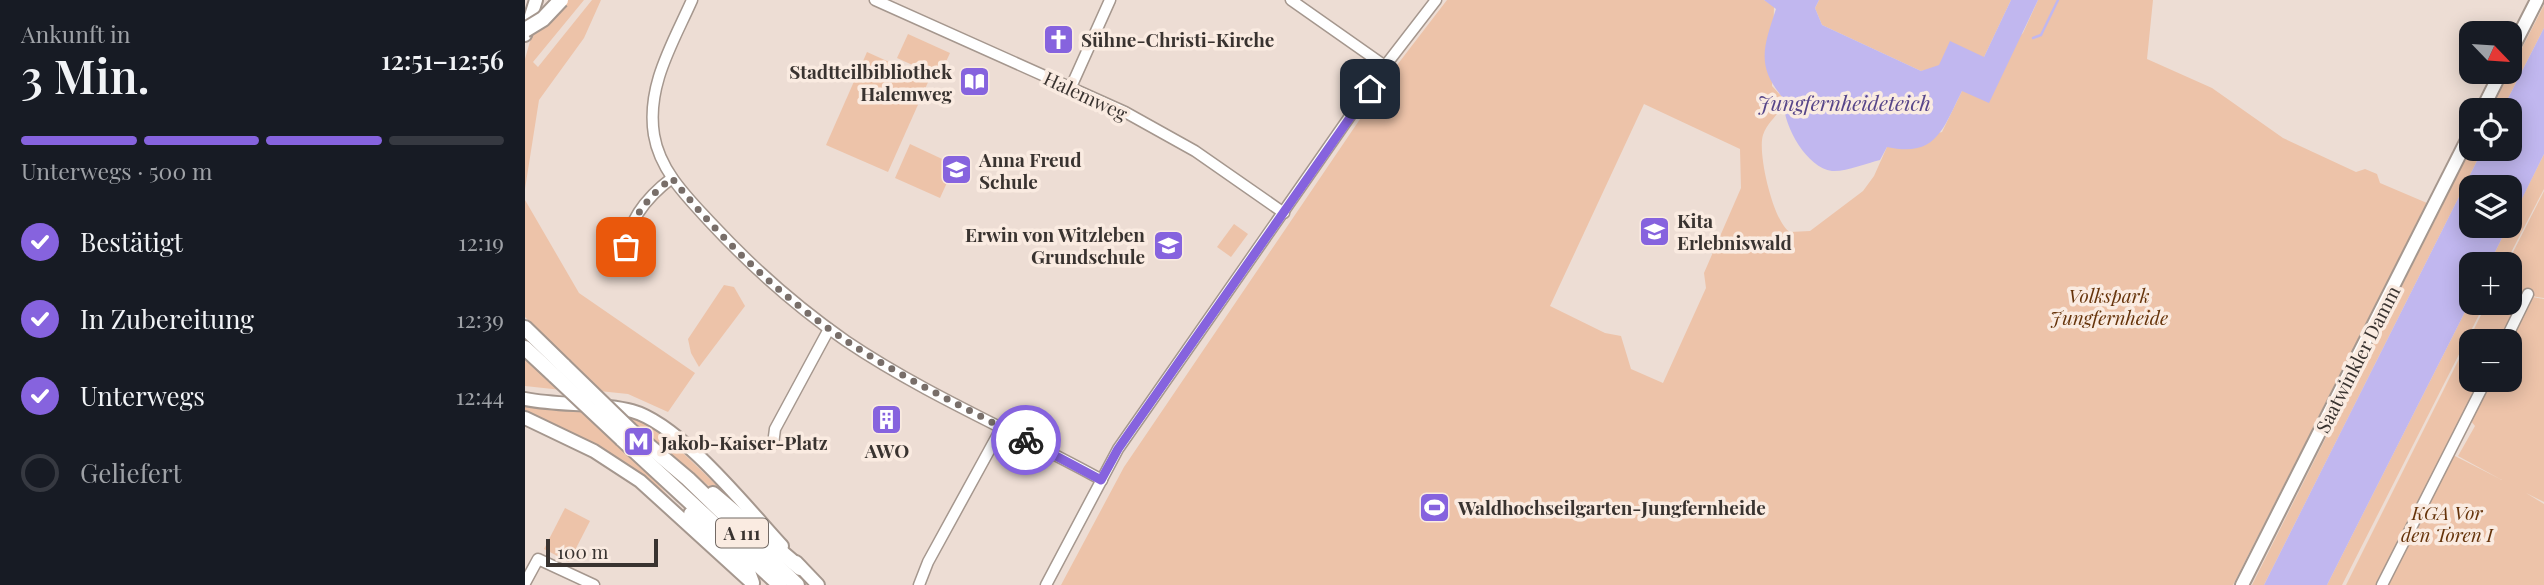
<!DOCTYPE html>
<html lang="de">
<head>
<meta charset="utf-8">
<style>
	:root { --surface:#171b24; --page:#242831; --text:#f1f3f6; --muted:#9ea1a6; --line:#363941; --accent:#8663de }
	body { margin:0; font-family:"Playfair Display",serif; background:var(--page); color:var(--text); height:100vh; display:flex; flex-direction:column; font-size:26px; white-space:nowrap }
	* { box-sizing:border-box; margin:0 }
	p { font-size:23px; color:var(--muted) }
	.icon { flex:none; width:38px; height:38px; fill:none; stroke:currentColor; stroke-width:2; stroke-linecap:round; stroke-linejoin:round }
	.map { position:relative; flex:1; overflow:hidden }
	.side { display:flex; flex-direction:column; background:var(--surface); width:525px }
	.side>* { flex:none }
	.needle { width:46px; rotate:115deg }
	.fabs { position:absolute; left:1934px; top:21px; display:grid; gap:14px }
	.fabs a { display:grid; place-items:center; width:63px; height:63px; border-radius:14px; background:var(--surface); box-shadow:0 4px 18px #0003; font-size:35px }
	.scale { position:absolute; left:21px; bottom:18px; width:112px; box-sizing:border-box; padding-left:7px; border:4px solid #393330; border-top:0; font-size:19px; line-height:24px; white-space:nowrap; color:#393330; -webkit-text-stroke:5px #faebe1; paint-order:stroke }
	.pin { position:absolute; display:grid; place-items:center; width:60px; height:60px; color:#fff; margin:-30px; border-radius:14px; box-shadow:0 4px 10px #0006 }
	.courier { position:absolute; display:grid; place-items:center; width:70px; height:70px; margin:-35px; border:5px solid #8663de; border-radius:50%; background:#fff; color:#222; box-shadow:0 2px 9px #0007 }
	.headline em { font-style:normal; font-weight:600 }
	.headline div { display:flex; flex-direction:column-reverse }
	.headline { display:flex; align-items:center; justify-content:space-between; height:119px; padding:0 21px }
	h1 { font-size:46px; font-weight:600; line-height:52px }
	.bar { display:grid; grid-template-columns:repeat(4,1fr); gap:10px 7px; align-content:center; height:84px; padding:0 21px }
	.bar i { height:9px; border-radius:5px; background:var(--line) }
	.bar .selected { background:var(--accent) }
	.bar p { grid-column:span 4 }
	ol { padding:0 21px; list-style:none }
	li { display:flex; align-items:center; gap:21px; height:77px }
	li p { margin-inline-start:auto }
	li .icon { padding:7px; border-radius:50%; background:var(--accent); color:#fff; stroke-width:4 }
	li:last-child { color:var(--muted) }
	li i { width:38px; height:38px; border:4px solid var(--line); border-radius:50% }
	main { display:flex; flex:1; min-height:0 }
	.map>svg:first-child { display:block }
	.green { fill:#edc3a9; fill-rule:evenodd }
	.water { fill:#c1b7ef }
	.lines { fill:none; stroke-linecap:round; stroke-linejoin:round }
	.stream { stroke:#c1b7ef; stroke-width:2.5 }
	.minor-casing { stroke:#a5978e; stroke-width:13 }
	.major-casing { stroke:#a5978e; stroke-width:16 }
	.highway-casing { stroke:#a5978e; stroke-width:18 }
	.minor { stroke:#fff; stroke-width:10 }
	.major { stroke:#fff; stroke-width:12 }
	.highway { stroke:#fff; stroke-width:14 }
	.highway-bridge-casing { stroke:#a5978e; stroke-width:18; stroke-linecap:butt }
	.highway-bridge { stroke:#fff; stroke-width:14 }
	.done { stroke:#786e69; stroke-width:7; stroke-dasharray:0 12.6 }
	.route { stroke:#8663de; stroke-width:9 }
	.labels { text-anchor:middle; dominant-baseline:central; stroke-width:7; stroke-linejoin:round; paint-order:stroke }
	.shield { fill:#faebe1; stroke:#736a65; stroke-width:2 }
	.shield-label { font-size:18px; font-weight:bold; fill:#393330 }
	.poi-label { font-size:19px; font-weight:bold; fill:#393330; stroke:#faebe1; text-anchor:start }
	.street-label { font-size:19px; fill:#393330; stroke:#faebe1 }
	.park-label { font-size:19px; font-style:italic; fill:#66340b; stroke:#faebe1 }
	.water-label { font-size:21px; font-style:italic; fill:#564589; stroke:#faebe1 }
</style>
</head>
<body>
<main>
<section class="side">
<div class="headline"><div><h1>3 Min.</h1><p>Ankunft in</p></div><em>12:51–12:56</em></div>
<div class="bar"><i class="selected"></i><i class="selected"></i><i class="selected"></i><i></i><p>Unterwegs · 500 m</p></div>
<ol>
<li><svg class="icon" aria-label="check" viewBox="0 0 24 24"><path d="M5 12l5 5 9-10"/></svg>Bestätigt<p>12:19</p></li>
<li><svg class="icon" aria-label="check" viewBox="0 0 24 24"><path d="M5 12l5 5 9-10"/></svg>In Zubereitung<p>12:39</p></li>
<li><svg class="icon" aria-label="check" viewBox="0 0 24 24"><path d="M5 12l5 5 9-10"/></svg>Unterwegs<p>12:44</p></li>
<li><i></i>Geliefert</li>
</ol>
</section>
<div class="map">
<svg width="2019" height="585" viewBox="0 0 2019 585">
	<rect width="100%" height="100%" fill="#edddd4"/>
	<g class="green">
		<path d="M43 0H59L8 62 13 67 67 0H76L59 38 14 100 0 189V59L8 31Z"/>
		<path d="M922 0H1239L1249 6 1247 86 1259 99C1256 115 1243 120 1238 135 1232 153 1249 224 1265 232L1285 231 1338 191 1349 176 1362 147 1417 132 1437 91 1498 33 1513 0H1628L1622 59 1687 88 1758 138 1831 172 1840 169 1852 174 1855 183 1902 203 1708 585H536L599 467 869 69ZM1119 104 1215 149 1216 188 1179 273 1181 288 1138 383 1106 369 1096 336 1080 333 1025 306Z"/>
		<path d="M1294 0H1486L1459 57 1396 71 1297 25 1290 8Z"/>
		<path d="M2019 5V28L1977 110H1965Z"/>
		<path d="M383 34 425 53 414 77 372 58Z"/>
		<path d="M342 52 404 80 363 172 301 145Z"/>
		<path d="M385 144 430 165 415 198 370 178Z"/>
		<path d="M1946 148 1958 149 1739 585H1727Z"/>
		<path d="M2019 154V189L1980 264H1964Z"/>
		<path d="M2019 191V298L2006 296 1983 341H1946V380H1963L1926 454 1977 480 1933 456 1950 426 1945 420 1965 380H1984L1985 342 2007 297 2019 299V502L2001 493 2019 504V585H1821L1962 303H1984V264H1982Z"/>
		<path d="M0 200 54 293 170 373 143 412 103 394 74 391 0 317Z"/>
		<path d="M709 224 723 234 706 257 692 247Z"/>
		<path d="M199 285 209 287 220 306 174 367 166 353 163 339Z"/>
		<path d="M1946 300V303H1960L1817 585H1802Z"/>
		<path d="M0 355 37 390 0 386Z"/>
		<path d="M0 404 57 409 109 458 157 511 85 455 0 412Z"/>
		<path d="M99 413 133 429 234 526 131 444Z"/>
		<path d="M40 508 65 521 44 562 19 549Z"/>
	</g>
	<g class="water">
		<path d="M1239 0H1294L1290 8 1297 25 1396 71 1414 65 1425 41 1459 57 1486 0H1513L1464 103 1437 91C1418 128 1412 158 1362 147L1355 160C1342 163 1321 172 1307 171 1281 168 1256 122 1259 99 1230 66 1239 46 1251 9Z"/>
		<path d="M2019 28V154L1985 223 1984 187H1946V226H1983L1964 264H1946V300L1802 585H1739L1958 149H1984V110H1977Z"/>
	</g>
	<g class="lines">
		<path class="stream" d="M1508 38 1516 35 1533 0"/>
		<defs>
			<g id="minor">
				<path d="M167 0C148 43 121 86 129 135 135 171 162 197 186 223 226 266 272 307 321 341 401 395 492 433 577 480"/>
				<path d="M350 0 600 112 670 151 759 213"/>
				<path d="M766 0 860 66"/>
				<path d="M546 87 585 0"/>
				<path d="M104 257C96 226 123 196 147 178"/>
				<path d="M1980 341 2003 294"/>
				<path d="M248 444 250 429 304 329"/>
				<path d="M0 583 13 559 69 585"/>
				<path d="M394 585 403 562 477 427"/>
				<path d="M521 585 593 449 860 66 911 0"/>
				<path d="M1857 585 1961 380"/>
			</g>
			<g id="major">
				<path d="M0 35 11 0"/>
				<path d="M1984 55 2012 0"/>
				<path d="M1957 110 1976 72"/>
				<path d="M0 399C35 406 72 402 107 411 155 424 222 508 257 546"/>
				<path d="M0 418 69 451 115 481 227 583"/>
				<path d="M271 562 293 585"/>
				<path d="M1717 585 1946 132"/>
			</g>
			<g id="highway">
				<path d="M0 328 39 366"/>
				<path d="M0 348 30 376"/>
				<path d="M105 430 163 479 272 585"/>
				<path d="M97 439 255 585"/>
				<path d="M188 494 275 568"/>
				<path d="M166 514 223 572 227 583"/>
			</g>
		</defs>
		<use href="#minor" class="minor-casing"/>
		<use href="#major" class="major-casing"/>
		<use href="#highway" class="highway-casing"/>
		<use href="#minor" class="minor"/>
		<use href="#major" class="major"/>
		<use href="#highway" class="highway"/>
		<defs>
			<g id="highway-bridge">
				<path d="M0 30 18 19 36 0"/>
				<path d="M39 366 105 430"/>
				<path d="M30 376 97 439"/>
			</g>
		</defs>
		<use href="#highway-bridge" class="highway-bridge-casing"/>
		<use href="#highway-bridge" class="highway-bridge"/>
	</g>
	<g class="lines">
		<path class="done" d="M101 247C104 219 125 195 147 178 196 240 257 298 323 342 379 379 441 408 501 440"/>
		<path class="route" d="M501 440 576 480 593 449 845 89"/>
	</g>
	<defs>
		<symbol id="church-square" viewBox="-11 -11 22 22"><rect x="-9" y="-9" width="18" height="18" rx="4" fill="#8663de" stroke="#faebe1"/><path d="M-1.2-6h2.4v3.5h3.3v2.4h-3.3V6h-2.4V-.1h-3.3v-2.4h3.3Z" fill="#fff"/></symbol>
		<symbol id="library-square" viewBox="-11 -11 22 22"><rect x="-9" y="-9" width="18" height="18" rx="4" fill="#8663de" stroke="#faebe1"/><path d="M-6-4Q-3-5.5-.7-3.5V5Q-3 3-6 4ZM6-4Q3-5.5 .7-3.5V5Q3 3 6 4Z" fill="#fff"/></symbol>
		<symbol id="school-square" viewBox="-11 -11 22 22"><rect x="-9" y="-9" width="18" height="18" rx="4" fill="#8663de" stroke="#faebe1"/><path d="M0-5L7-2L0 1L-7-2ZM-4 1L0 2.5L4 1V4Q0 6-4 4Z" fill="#fff"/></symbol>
		<symbol id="building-square" viewBox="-11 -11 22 22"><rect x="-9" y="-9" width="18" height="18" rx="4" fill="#8663de" stroke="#faebe1"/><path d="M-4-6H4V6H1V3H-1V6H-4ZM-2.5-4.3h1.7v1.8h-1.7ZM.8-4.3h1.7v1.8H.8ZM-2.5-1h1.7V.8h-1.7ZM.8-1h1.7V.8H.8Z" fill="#fff"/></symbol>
		<symbol id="metro-square" viewBox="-11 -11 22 22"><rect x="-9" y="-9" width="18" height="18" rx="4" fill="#8663de" stroke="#faebe1"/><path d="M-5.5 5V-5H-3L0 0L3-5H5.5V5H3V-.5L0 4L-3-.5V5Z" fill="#fff"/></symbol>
		<symbol id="stadium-square" viewBox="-11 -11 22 22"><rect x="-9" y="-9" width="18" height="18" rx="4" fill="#8663de" stroke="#faebe1"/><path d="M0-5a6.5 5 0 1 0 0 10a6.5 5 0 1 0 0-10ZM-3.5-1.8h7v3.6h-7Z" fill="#fff"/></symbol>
	</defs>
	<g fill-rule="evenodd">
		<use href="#church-square" x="516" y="22" width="35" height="35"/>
		<use href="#library-square" x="432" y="64" width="35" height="35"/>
		<use href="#school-square" x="414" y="152" width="35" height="35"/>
		<use href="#school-square" x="1112" y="214" width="35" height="35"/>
		<use href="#school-square" x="626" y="228" width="35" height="35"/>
		<use href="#building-square" x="344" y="402" width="35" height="35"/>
		<use href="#metro-square" x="96" y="424" width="35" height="35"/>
		<use href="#stadium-square" x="892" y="490" width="35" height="35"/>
	</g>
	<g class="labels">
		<rect class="shield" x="191" y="518.5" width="52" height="29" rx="5"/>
		<g class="shield-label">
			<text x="217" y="533">A 111</text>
		</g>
		<g class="poi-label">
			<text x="556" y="39">Sühne-Christi-Kirche</text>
			<text x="427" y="71" text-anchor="end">Stadtteilbibliothek<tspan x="427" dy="22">Halemweg</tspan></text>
			<text x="454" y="159">Anna Freud<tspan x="454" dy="22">Schule</tspan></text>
			<text x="1152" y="220">Kita<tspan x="1152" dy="22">Erlebniswald</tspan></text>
			<text x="620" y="234" text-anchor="end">Erwin von Witzleben<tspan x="620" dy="22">Grundschule</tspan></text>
			<text x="136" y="442">Jakob-Kaiser-Platz</text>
			<text x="362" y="450" text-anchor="middle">AWO</text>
			<text x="933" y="507">Waldhochseilgarten-Jungfernheide</text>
		</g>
		<g class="street-label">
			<text transform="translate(561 95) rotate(25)">Halemweg</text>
			<text transform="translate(1832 359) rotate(-63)">Saatwinkler Damm</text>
		</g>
		<g class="park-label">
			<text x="1584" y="295">Volkspark<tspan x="1584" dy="22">Jungfernheide</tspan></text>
			<text x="1922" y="512">KGA Vor<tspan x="1922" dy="22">den Toren I</tspan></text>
		</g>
		<g class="water-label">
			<text x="1319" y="102">Jungfernheideteich</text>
		</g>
	</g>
</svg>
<div class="fabs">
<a><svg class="needle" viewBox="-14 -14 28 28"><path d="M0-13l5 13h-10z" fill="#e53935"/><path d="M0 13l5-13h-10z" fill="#9ea1a6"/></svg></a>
<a><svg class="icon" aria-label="locate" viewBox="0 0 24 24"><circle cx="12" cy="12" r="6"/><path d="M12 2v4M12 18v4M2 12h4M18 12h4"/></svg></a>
<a><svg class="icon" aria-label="layers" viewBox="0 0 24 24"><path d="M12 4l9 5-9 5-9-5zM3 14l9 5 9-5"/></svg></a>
<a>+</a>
<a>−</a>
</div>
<div class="scale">100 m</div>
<div class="pin" style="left:101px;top:247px;background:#ea580c"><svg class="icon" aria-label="bag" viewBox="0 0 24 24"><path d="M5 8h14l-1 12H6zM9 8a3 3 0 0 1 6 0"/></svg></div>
<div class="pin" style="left:845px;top:89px;background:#1f2937"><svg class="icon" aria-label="home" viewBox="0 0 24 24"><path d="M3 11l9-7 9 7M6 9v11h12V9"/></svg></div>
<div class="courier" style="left:501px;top:440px"><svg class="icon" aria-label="bike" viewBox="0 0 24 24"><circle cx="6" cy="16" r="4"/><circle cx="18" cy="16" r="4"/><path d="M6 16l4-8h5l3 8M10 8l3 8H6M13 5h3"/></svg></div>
</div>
</main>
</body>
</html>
